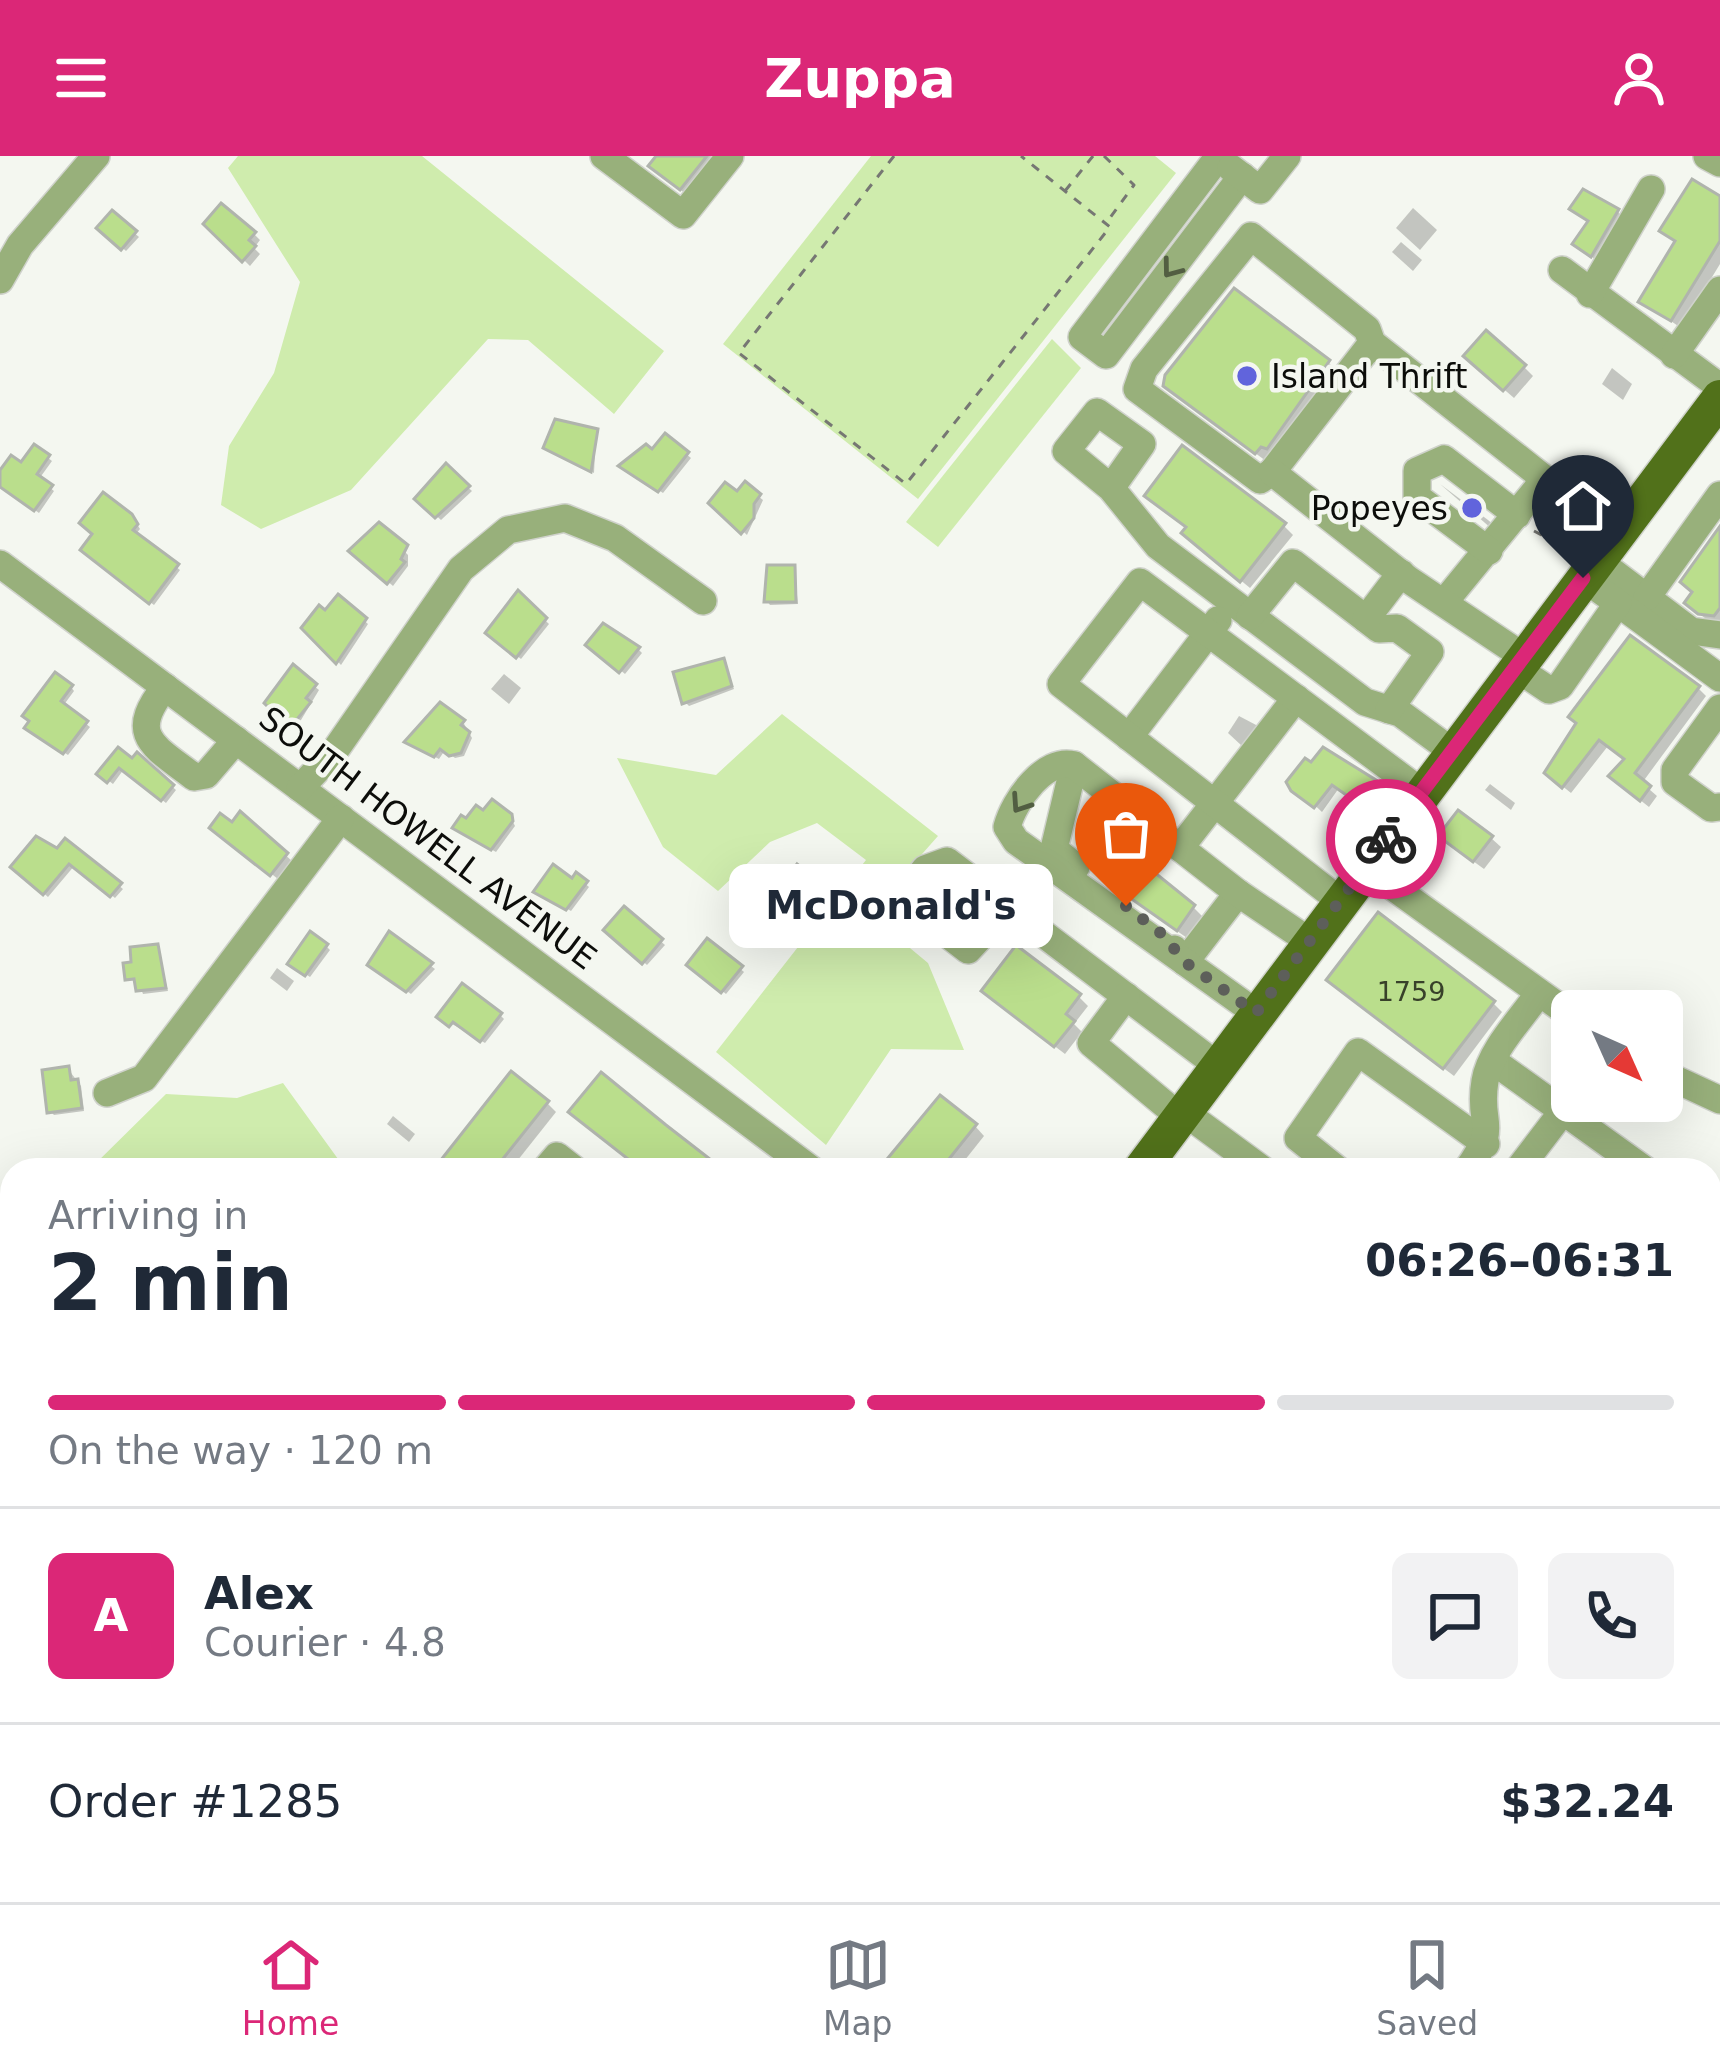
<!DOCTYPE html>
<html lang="en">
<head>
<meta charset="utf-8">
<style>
	:root { --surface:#fff; --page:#f2f2f3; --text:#1f2937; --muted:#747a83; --line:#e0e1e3; --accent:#db2777 }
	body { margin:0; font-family:"DejaVu Sans",sans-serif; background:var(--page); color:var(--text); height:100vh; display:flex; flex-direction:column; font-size:45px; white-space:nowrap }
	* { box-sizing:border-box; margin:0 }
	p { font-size:39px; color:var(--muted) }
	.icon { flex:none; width:66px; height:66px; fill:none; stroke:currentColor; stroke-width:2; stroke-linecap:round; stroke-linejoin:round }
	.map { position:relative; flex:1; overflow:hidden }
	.side { position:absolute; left:0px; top:1002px; width:1722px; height:744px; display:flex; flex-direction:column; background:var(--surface); border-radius:36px 36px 0 0; box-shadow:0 12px 48px #0002 }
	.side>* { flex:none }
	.needle { width:78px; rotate:135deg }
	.fabs { position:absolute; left:1551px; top:834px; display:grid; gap:24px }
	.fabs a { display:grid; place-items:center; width:132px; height:132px; border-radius:18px; background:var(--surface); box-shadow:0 12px 48px #0002; font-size:60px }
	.pin { position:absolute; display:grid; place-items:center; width:102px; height:102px; color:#fff; margin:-123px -51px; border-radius:50% 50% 50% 0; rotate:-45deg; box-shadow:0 0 12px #0007 }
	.pin .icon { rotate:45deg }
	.courier { position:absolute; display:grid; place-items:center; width:120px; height:120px; margin:-60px; border:9px solid #db2777; border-radius:50%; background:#fff; color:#222; box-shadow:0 3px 15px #0007 }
	.bubble { position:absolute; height:84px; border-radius:18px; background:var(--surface); box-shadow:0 12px 48px #0002; font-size:39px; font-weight:700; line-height:84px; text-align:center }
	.overview em { font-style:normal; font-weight:700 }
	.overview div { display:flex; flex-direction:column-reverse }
	.overview { display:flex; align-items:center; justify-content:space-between; height:204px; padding:0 48px }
	h1 { font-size:78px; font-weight:700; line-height:90px }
	.bar { display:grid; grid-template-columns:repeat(4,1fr); gap:18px 12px; align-content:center; height:144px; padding:0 48px }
	.bar i { height:15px; border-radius:9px; background:var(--line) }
	.bar .current { background:var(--accent) }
	.bar p { grid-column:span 4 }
	.line { display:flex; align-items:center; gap:30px; padding:0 48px; border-top:3px solid var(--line) }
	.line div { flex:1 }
	.round { display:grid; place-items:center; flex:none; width:126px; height:126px; border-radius:18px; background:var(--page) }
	header { display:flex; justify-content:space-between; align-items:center; height:156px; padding:0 48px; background:var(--accent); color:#fff; font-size:54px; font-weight:700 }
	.tabs { display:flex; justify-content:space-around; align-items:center; height:168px; border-top:3px solid var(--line); background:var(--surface); font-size:33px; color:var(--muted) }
	.tabs a { display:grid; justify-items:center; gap:6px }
	.tabs .current { color:var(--accent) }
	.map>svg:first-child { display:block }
	.green { fill:#cfecad }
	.shadow { fill:#0003 }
	.building { fill:#bade8c; stroke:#b0b4ad; stroke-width:3 }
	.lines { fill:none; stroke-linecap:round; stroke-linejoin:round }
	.minor-casing { stroke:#cfd2cb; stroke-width:30 }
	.major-casing { stroke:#cfd2cb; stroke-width:39 }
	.highway-casing { stroke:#cfd2cb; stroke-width:39 }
	.path { stroke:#767773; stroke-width:3; stroke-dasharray:9 9; stroke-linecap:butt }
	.minor { stroke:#98b07b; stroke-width:27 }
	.major { stroke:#51711a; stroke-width:36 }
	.highway { stroke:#3d580a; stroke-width:36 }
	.oneway { stroke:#525e42 }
	.done { stroke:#5d5f5a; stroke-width:12; stroke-dasharray:0 21.6 }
	.route { stroke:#db2777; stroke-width:15 }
	.poi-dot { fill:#6164dc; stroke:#f4f7f0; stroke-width:4.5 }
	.labels { text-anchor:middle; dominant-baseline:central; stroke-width:9; stroke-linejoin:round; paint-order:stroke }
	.number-label { font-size:27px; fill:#38412a }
	.poi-label { font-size:33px; fill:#0c0d0a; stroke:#f4f7f0; text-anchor:start }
	.street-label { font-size:33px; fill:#0c0d0a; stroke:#f4f7f0 }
</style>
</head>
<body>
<header><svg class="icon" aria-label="menu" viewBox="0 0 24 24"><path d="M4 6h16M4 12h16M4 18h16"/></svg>Zuppa<svg class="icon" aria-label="person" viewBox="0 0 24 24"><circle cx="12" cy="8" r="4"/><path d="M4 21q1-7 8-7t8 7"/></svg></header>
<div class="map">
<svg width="1720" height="1746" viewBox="0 0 1720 1746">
	<rect width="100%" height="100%" fill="#f4f7f0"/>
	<g class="green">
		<path d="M238 0H422L664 195 614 258 528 184 488 183 351 334 261 373 221 349 229 290 274 217 300 126 228 12Z"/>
		<path d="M871 0H1155L1176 17 918 343 723 188Z"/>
		<path d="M1052 183 1081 212 938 391 906 366Z"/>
		<path d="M782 558 938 680 869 758 928 807 964 894 891 893 826 989 716 896 866 704 817 667 770 686 718 735 663 691 617 602 716 619Z"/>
		<path d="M283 927 346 1014H89L166 938 237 942Z"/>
		<path d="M0 1237 12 1252V1734H447L445 1746H0Z"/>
	</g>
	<g class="shadow">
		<path d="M660 0H722L690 41 661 19Z"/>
		<path d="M1720 43V108L1681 172 1642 145 1678 87 1663 74Z"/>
		<path d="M1413 52 1437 74 1420 94 1396 72Z"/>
		<path d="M1573 52 1617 55 1626 64 1601 108 1576 88 1590 67Z"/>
		<path d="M112 58 139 81 126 95 100 72Z"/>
		<path d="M207 68 254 78 260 84 254 92 260 98 250 110Z"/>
		<path d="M1401 86 1422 104 1413 115 1392 96Z"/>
		<path d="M1328 206 1337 215 1266 305 1176 239Z"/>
		<path d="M1476 209 1524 211 1533 220 1514 242Z"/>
		<path d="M1612 212 1632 228 1623 244 1602 228Z"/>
		<path d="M596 276 594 317 551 295Z"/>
		<path d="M666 282 691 302 663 337 622 310 630 300 636 305 653 297Z"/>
		<path d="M35 292 52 305 39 323 54 335 39 357 0 329V319L22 310Z"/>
		<path d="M446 312 472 335 441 364 418 343Z"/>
		<path d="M1440 328 1488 364 1495 370 1492 373Z"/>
		<path d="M745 330 763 344 747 379 712 346 738 339Z"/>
		<path d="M135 365 140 373 135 379 180 414 154 449 87 397Z"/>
		<path d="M379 370 408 399V410L393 430 353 395Z"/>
		<path d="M1284 370 1293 379 1250 432 1194 386Z"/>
		<path d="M1720 375V465L1710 466 1697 456Z"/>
		<path d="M794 412 798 448 770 449 767 445Z"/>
		<path d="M519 439 549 468 521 503 489 477Z"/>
		<path d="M338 442 368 468 341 509 305 471Z"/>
		<path d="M589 488 638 493 642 497 625 518Z"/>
		<path d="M723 505 734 533 689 550 685 546Z"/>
		<path d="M293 513 319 534 295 574 268 547Z"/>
		<path d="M504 518 521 532 509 548 491 533Z"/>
		<path d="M71 531 74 535 63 550 90 571 68 599 32 575Z"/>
		<path d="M1698 532 1706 540 1642 627 1657 640 1649 651 1620 628 1627 604 1608 590 1571 637 1556 625 1579 568Z"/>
		<path d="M1239 560 1258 570 1242 590 1228 577Z"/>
		<path d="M463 566 472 582 464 600 455 602 445 594 439 603 412 589Z"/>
		<path d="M138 600 176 634 166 647 124 613 113 628 100 618Z"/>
		<path d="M1290 626 1374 627 1379 632 1366 651 1339 632 1322 656Z"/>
		<path d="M1490 628 1515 647 1511 654 1485 634Z"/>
		<path d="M241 659 292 705 278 723 219 677Z"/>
		<path d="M510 660 515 670 496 696 459 675Z"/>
		<path d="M1491 682 1501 691 1484 713 1451 689Z"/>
		<path d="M65 686 123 733 115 742 75 709 48 741 14 711 58 695Z"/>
		<path d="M798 713 821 731 802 755 779 736Z"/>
		<path d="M577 721 589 731 571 755 537 735Z"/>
		<path d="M1112 729 1193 751 1202 760 1187 782Z"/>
		<path d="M624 754 665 789 647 809 607 774Z"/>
		<path d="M389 779 435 813 411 838 374 812Z"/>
		<path d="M708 786 744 816 726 838 690 808Z"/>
		<path d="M326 790 330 794 310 821 295 811Z"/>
		<path d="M157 791 168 835 143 838 138 825 128 822Z"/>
		<path d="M277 812 294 825 287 835 270 822Z"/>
		<path d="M1339 833 1493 847 1502 856 1454 920Z"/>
		<path d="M1079 841 1088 850 1074 868 1082 876 1065 898 994 844Z"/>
		<path d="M500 859 504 863 485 887 440 861Z"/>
		<path d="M68 913 81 930 84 955 54 959 50 955Z"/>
		<path d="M547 947 556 956 510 1014H437Z"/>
		<path d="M393 960 415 978 409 986 387 968Z"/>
		<path d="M975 970 984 980 957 1014H882Z"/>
		<path d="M1118 1734H1242L1233 1746H1120L1125 1740Z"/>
		<path d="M1610 1734H1642L1634 1746H1623Z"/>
	</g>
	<g class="building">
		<path d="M656 0H707L680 34 648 10Z"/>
		<path d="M1692 23 1720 40V85L1671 165 1638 146 1675 85 1659 75Z"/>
		<path d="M1583 33 1619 53 1591 101 1572 88 1588 65 1569 53Z"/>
		<path d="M221 47 256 76 249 84 256 90 242 106 203 68Z"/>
		<path d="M112 54 137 75 121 94 96 72Z"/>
		<path d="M1234 132 1330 204 1267 293 1261 291 1255 298 1163 230 1165 219Z"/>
		<path d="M1486 174 1526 209 1503 235 1463 200Z"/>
		<path d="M555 263 598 273 591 316 543 292Z"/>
		<path d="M665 277 689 296 658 336 618 310 646 288 652 293Z"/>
		<path d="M34 288 50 299 37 318 53 329 34 355 0 331V314L11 299 21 306Z"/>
		<path d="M1182 289 1286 367 1240 426 1181 377 1186 371 1144 340Z"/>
		<path d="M446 307 470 330 435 362 414 343Z"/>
		<path d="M745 325 761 338 754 348V362L741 378 708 347 725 326 737 335Z"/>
		<path d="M103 336 132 358 138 368 133 374 179 408 149 448 80 394 92 378 79 367Z"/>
		<path d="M379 366 408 389 401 403 405 406 387 428 348 395Z"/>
		<path d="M1720 370V452L1714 460 1698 458 1684 447 1692 436 1680 426Z"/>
		<path d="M767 409H795L796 446H764Z"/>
		<path d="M518 434 547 462 516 502 485 477Z"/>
		<path d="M338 438 367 462 336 508 301 472 319 449 325 454Z"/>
		<path d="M603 467 640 491 619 517 585 489Z"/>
		<path d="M1630 479 1700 530 1635 617 1651 630 1640 645 1608 620 1624 603 1599 584 1562 632 1544 617 1576 567 1568 561Z"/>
		<path d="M724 502 732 530 682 548 673 516Z"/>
		<path d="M293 508 317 528 306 542 311 546 290 572 264 547Z"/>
		<path d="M55 516 73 529 61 545 88 565 63 598 24 572 29 565 22 560Z"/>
		<path d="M440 546 465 564 461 569 470 576 461 597 449 600 440 593 434 601 404 586Z"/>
		<path d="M118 591 132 602 137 596 174 629 161 645 119 612 107 627 96 618Z"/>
		<path d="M1323 591 1376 624 1359 648 1332 629 1314 652 1291 635 1286 626 1305 602 1311 606Z"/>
		<path d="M492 643 512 658 513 665 491 694 452 672 461 659 466 662 476 649 483 654Z"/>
		<path d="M1458 654 1493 680 1473 706 1438 680Z"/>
		<path d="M240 655 288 697 270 720 209 672 220 657 232 666Z"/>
		<path d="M36 680 57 692 65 682 122 727 110 741 69 708 43 739 10 711Z"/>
		<path d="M1123 691 1195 749 1177 775 1099 720Z"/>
		<path d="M553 708 572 722 576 716 588 725 566 754 533 736Z"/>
		<path d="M797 708 819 726 797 754 775 737Z"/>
		<path d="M624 750 663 783 642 808 603 774Z"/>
		<path d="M1378 756 1495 845 1443 913 1326 824Z"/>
		<path d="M310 775 328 788 305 820 287 808Z"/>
		<path d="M389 775 433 807 406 836 367 809Z"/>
		<path d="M707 782 743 810 721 837 686 809Z"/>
		<path d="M158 788 166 832 136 835 134 823 125 824 123 807 131 806 130 791Z"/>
		<path d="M1016 789 1081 838 1066 858 1075 865 1054 891 981 835Z"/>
		<path d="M462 827 502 857 480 886 453 866 449 871 436 861Z"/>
		<path d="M69 910 71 924 78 923 82 952 47 957 42 914Z"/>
		<path d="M511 915 549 945 494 1014H433Z"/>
		<path d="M601 916 666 969 724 1014H642L568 956Z"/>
		<path d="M940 939 977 968 945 1008 940 1004 931 1014H878Z"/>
	</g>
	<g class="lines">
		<defs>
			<g id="minor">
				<path d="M604 0 683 59 730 0"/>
				<path d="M1219 0 1082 181 1106 199 1242 20"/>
				<path d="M1707 0 1720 7"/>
				<path d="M1231 12 1260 34 1287 0"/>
				<path d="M1562 114 1720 231"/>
				<path d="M0 124 20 89 96 0"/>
				<path d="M1590 138 1651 33"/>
				<path d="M1372 187 1367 173 1251 80 1144 213 1137 233 1260 324 1272 316 1372 187 1545 323 1446 444"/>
				<path d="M1674 199 1720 134"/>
				<path d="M1272 316 1409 424 1524 501"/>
				<path d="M1111 332 1142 288 1097 256 1066 295 1111 332 1158 390 1365 546 1400 557 1453 596"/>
				<path d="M1489 395 1417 341V315L1444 303 1517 359"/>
				<path d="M1597 404 1691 475 1720 479"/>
				<path d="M0 408 812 1014"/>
				<path d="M1647 441 1720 339"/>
				<path d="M1618 447 1720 522"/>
				<path d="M1250 460 1293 407 1379 473 1397 472 1430 496 1389 554"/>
				<path d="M1366 463 1401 417"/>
				<path d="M1516 512 1549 534 1560 530 1618 447 1583 422"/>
				<path d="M165 531C126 580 154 590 194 621L206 619 236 584"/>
				<path d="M1720 552 1675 614V626L1711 652 1720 651"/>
				<path d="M1129 581 1218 464"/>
				<path d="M1074 609 1054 693 1076 711"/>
				<path d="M300 632 334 596 461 413 508 374 565 362 615 382 703 445"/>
				<path d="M1180 692 1296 542"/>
				<path d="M1364 710 1572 860"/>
				<path d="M1339 744 1061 528 1140 426 1423 637"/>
				<path d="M1008 751 968 794 902 743 925 713 947 705 1218 910"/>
				<path d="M1174 793 1185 806 1238 737"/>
				<path d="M1126 840 1091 887 1180 961"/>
				<path d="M1256 857 1016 685 1007 671C1014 644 1045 601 1074 609L1238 737 1309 785"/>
				<path d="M1493 905 1645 1014"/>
				<path d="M1662 917 1720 944"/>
				<path d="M107 937 144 922 341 662"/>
				<path d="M1184 956 1263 1014"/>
				<path d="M545 1014 557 1000 575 1014"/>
				<path d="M1338 1014 1298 982 1358 896 1486 988"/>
				<path d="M1467 1014C1501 967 1477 970 1485 925 1490 894 1522 862 1539 837"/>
				<path d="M1518 1014 1563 955"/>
				<path d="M1710 1071 1720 1057"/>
				<path d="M1710 1696 1720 1683"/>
				<path d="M1510 1746 1519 1734"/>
			</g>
			<g id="major">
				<path d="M1141 1014 1720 242"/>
				<path d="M595 1746 603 1734"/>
			</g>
			<g id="highway">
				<path d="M0 1062 12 1071"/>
				<path d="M0 1093 12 1101"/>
				<path d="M0 1186 12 1197"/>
				<path d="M484 1734 486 1746"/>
				<path d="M687 1734 689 1746"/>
				<path d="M783 1734 799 1746"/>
				<path d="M873 1734 889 1746"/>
				<path d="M996 1734 1009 1746"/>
			</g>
		</defs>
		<use href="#minor" class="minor-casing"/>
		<use href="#major" class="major-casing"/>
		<use href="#highway" class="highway-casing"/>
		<g class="path">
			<path d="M894 0 739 197 906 328 1110 71 1021 0"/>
			<path d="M1104 0 1134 29 1107 66"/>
			<path d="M1065 35 1093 0"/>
			<path d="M1534 375 1555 386"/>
		</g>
		<use href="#minor" class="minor"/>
		<use href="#major" class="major"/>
		<use href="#highway" class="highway"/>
	</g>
	<defs><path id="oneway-chevron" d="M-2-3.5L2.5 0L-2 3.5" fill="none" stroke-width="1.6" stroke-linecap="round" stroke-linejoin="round" transform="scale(3)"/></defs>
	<g class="oneway">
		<use href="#oneway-chevron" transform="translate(1171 113) rotate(127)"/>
		<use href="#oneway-chevron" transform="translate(1020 648) rotate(124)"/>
	</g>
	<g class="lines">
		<path class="done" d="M1126 750 1162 778 1185 806 1256 857 1386 683"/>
		<path class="route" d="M1386 683 1583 422"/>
	</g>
	<g class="poi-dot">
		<circle cx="1247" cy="220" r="12"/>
		<circle cx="1472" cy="352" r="12"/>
	</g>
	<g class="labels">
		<g class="number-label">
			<text x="1411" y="835">1759</text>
		</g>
		<g class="poi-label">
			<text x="1271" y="220">Island Thrift</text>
			<text x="1448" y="352" text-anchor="end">Popeyes</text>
		</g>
		<g class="street-label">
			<text transform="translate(428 682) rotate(37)">SOUTH HOWELL AVENUE</text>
		</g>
	</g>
</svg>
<div class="fabs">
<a><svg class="needle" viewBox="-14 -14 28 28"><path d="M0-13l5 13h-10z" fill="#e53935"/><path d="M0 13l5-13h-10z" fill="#747a83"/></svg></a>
</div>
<div class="pin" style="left:1126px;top:750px;background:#ea580c"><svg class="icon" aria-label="bag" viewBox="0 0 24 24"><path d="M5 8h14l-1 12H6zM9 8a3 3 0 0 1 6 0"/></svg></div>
<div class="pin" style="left:1583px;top:422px;background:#1f2937"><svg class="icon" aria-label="home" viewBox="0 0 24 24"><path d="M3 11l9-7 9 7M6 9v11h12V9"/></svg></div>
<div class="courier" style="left:1386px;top:683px"><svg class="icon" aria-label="bike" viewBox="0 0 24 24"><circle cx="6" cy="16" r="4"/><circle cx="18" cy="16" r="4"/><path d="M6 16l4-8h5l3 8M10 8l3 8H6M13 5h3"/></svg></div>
<div class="bubble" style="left:729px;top:708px;width:324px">McDonald's</div>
<section class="side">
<div class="overview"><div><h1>2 min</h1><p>Arriving in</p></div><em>06:26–06:31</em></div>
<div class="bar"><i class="current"></i><i class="current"></i><i class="current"></i><i></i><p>On the way · 120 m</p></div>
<div class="line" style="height:216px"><b class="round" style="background:var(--accent);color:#fff">A</b><div><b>Alex</b><p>Courier · 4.8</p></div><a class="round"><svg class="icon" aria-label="chat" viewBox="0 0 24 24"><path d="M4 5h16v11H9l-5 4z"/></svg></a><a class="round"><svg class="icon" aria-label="phone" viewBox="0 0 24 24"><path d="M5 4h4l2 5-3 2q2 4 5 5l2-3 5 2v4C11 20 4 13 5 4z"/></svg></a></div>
<div class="line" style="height:156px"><div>Order #1285</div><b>$32.24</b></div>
</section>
</div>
<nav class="tabs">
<a class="current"><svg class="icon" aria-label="home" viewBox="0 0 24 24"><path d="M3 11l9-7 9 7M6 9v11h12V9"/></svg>Home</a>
<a><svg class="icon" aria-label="map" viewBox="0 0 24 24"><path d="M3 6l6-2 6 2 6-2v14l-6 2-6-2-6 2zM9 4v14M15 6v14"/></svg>Map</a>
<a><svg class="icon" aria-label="saved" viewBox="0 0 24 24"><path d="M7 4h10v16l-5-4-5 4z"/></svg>Saved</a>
</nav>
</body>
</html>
